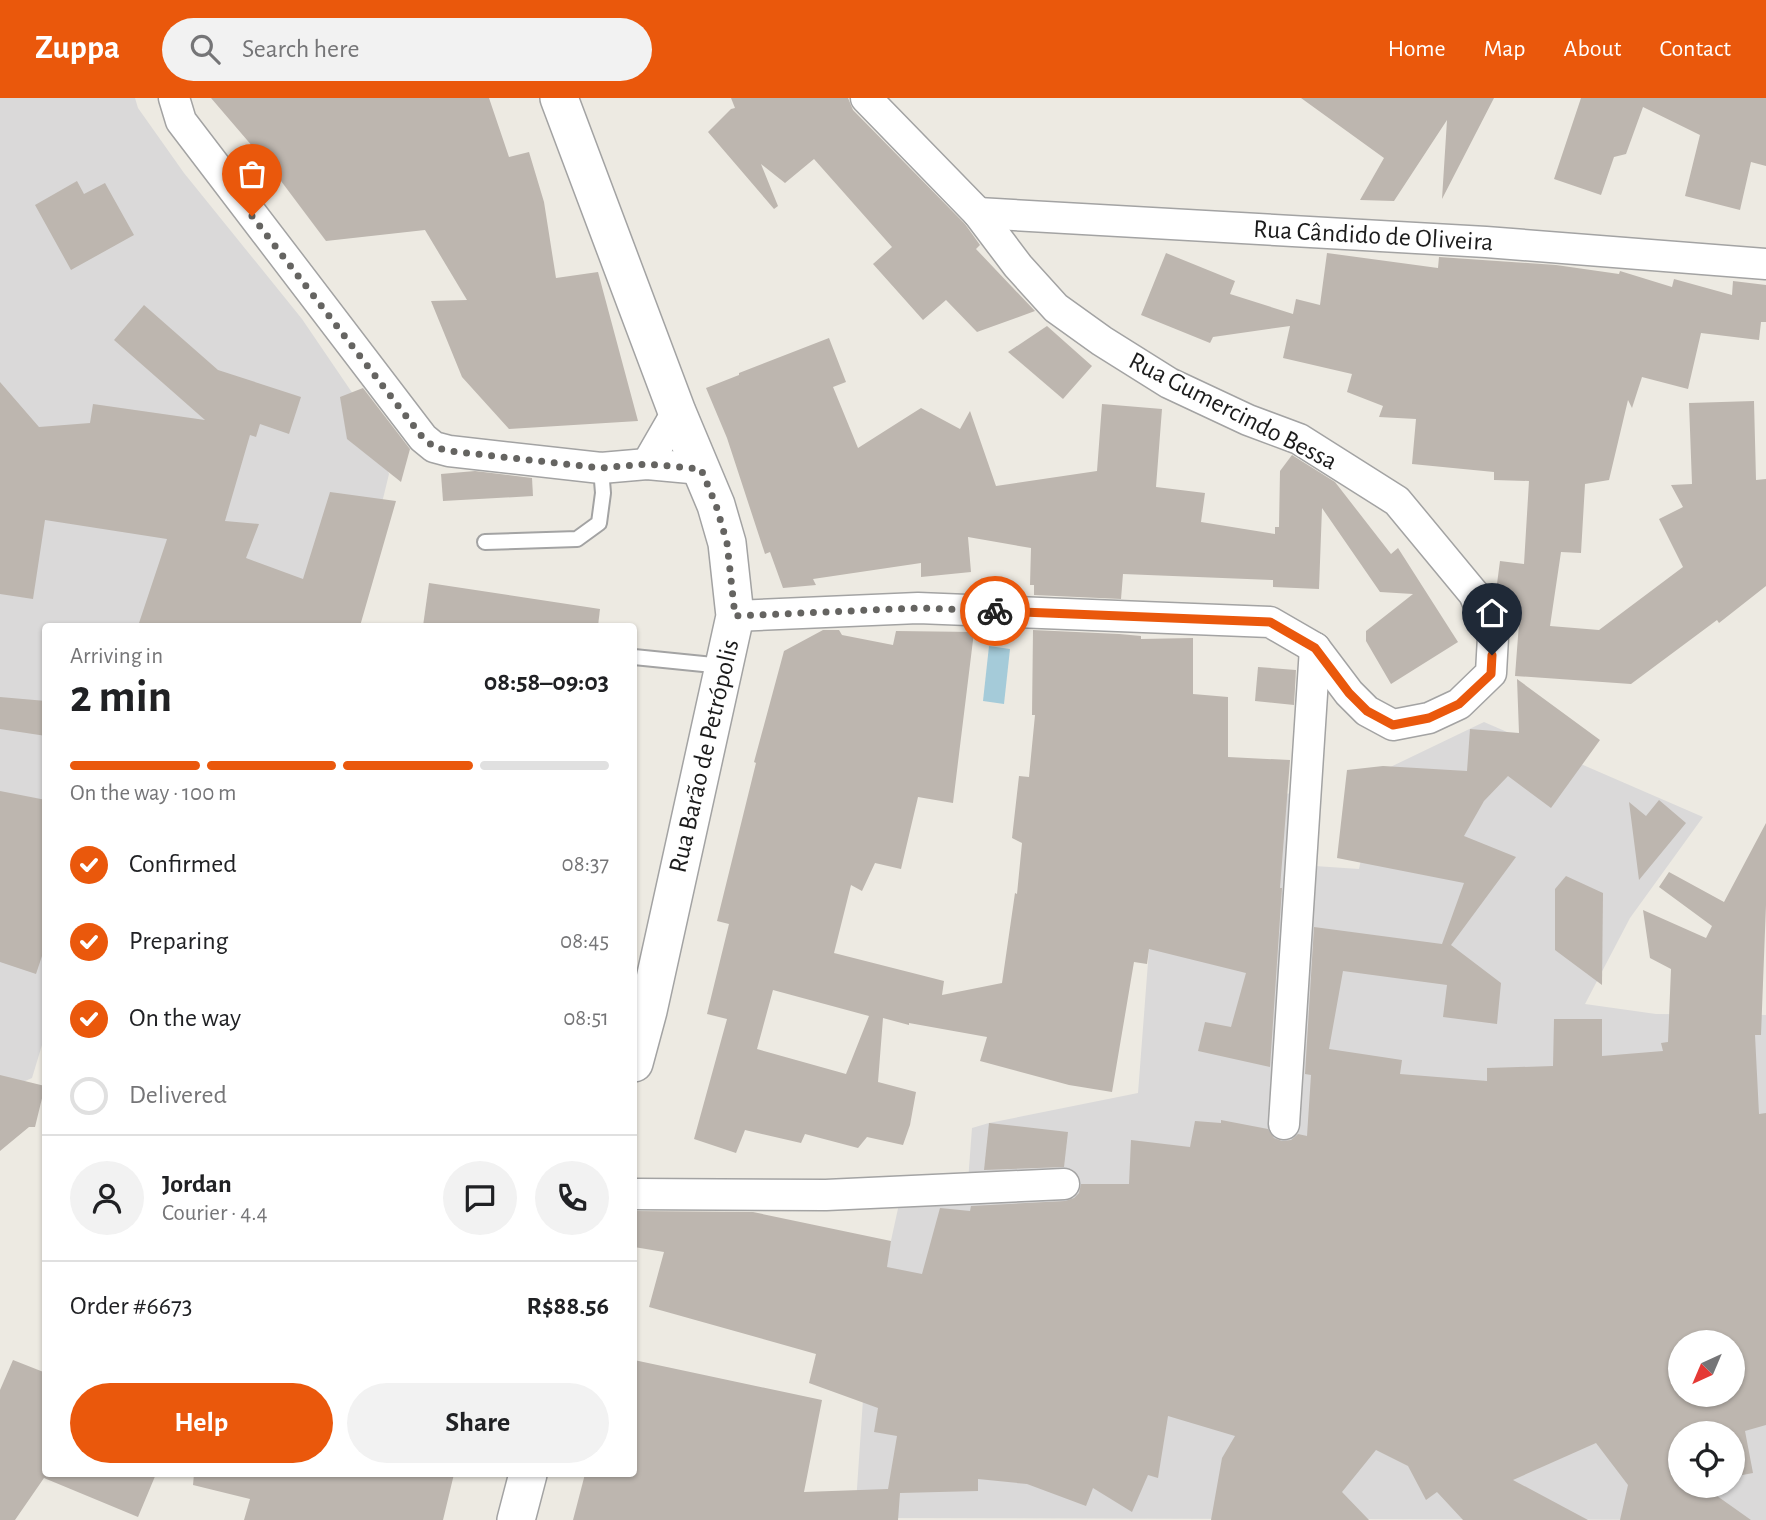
<!DOCTYPE html>
<html lang="en">
<head>
<meta charset="utf-8">
<style>
	:root { --surface:#fff; --page:#f2f2f2; --text:#202124; --muted:#757577; --line:#e0e0e0; --accent:#ea580c }
	body { margin:0; font-family:"Alegreya Sans",sans-serif; background:var(--page); color:var(--text); height:100vh; display:flex; flex-direction:column; font-size:26px; white-space:nowrap }
	* { box-sizing:border-box; margin:0 }
	p { font-size:23px; color:var(--muted) }
	.icon { flex:none; width:38px; height:38px; fill:none; stroke:currentColor; stroke-width:2; stroke-linecap:round; stroke-linejoin:round }
	.map { position:relative; flex:1; overflow:hidden }
	.drawer { position:absolute; left:42px; top:525px; width:595px; height:854px; display:flex; flex-direction:column; background:var(--surface); border-radius:7px; box-shadow:0 2px 5px #0004 }
	.drawer>* { flex:none }
	.needle { width:46px; rotate:224deg }
	.buttons { position:absolute; left:1668px; top:1232px; display:grid; gap:14px }
	.buttons a { display:grid; place-items:center; width:77px; height:77px; border-radius:50%; background:var(--surface); box-shadow:0 2px 5px #0004; font-size:35px }
	.pin { position:absolute; display:grid; place-items:center; width:60px; height:60px; color:#fff; margin:-72px -30px; border-radius:50% 50% 50% 0; rotate:-45deg; box-shadow:0 0 7px #0007 }
	.pin .icon { rotate:45deg }
	.courier { position:absolute; display:grid; place-items:center; width:70px; height:70px; margin:-35px; border:5px solid #ea580c; border-radius:50%; background:#fff; color:#222; box-shadow:0 2px 9px #0007 }
	.summary em { font-style:normal; font-weight:700 }
	.summary div { display:flex; flex-direction:column-reverse }
	.summary { display:flex; align-items:center; justify-content:space-between; height:119px; padding:0 28px }
	h1 { font-size:46px; font-weight:700; line-height:52px }
	.bar { display:grid; grid-template-columns:repeat(4,1fr); gap:10px 7px; align-content:center; height:84px; padding:0 28px }
	.bar i { height:9px; border-radius:5px; background:var(--line) }
	.bar .on { background:var(--accent) }
	.bar p { grid-column:span 4 }
	.line { display:flex; align-items:center; gap:18px; padding:0 28px; border-top:2px solid var(--line) }
	.line div { flex:1 }
	.round { display:grid; place-items:center; flex:none; width:74px; height:74px; border-radius:37px; background:var(--page) }
	ol { padding:0 28px; list-style:none }
	li { display:flex; align-items:center; gap:21px; height:77px }
	li p { margin-inline-start:auto }
	li .icon { padding:7px; border-radius:50%; background:var(--accent); color:#fff; stroke-width:4 }
	li:last-child { color:var(--muted) }
	li i { width:38px; height:38px; border:4px solid var(--line); border-radius:50% }
	.action { display:flex; gap:14px; margin-top:auto; padding:14px 28px }
	.action a { flex:1; height:80px; border-radius:42px; background:var(--accent); color:#fff; font-size:28px; font-weight:700; line-height:80px; text-align:center }
	.action a+a { background:var(--page); color:var(--text) }
	header { display:flex; align-items:center; gap:42px; box-sizing:border-box; height:98px; padding:0 35px; background:var(--accent); color:#fff }
	header strong { font-size:33px }
	nav { display:flex; gap:38px; margin-inline-start:auto; font-size:24px }
	.search { width:490px; height:63px; background:var(--page); display:flex; align-items:center; gap:18px; box-sizing:border-box; padding:0 24px; border-radius:38px; color:var(--muted); font-size:26px }
	.map>svg:first-child { display:block }
	.residential { fill:#dad9d9; fill-rule:evenodd }
	.water { fill:#a5cbd9 }
	.building { fill:#bdb6af; fill-rule:evenodd }
	.lines { fill:none; stroke-linecap:round; stroke-linejoin:round }
	.service-casing { stroke:#a3a3a3; stroke-width:18 }
	.minor-casing { stroke:#a3a3a3; stroke-width:33 }
	.tertiary-casing { stroke:#a3a3a3; stroke-width:40 }
	.service { stroke:#fff; stroke-width:14 }
	.minor { stroke:#fff; stroke-width:30 }
	.tertiary { stroke:#fff; stroke-width:37 }
	.done { stroke:#656461; stroke-width:7; stroke-dasharray:0 12.6 }
	.route { stroke:#ea580c; stroke-width:9 }
	.labels { text-anchor:middle; dominant-baseline:central; stroke-width:5; stroke-linejoin:round; paint-order:stroke }
	.street-label { font-size:26px; fill:#1c1c1c; stroke:#fff }
</style>
</head>
<body>
<header>
<strong>Zuppa</strong>
<div class="search"><svg class="icon" aria-label="search" viewBox="0 0 24 24"><circle cx="10" cy="10" r="6"/><path d="M15 15l6 6"/></svg>Search here</div>
<nav><a>Home</a><a>Map</a><a>About</a><a>Contact</a></nav>
</header>
<div class="map">
<svg width="1766" height="1422" viewBox="0 0 1766 1422">
	<rect width="100%" height="100%" fill="#edeae2"/>
	<g class="residential">
		<path d="M0 0H135L138 10 184 75 302 221 368 318 389 376 352 528H46L45 937 32 980 0 994Z"/>
		<path d="M1484 624 1703 719 1630 820 1585 906 1656 916 1766 917V1422L855 1420 866 1257 899 1106 967 1097 972 1030 989 1025 1138 995 1160 708 1293 695 1300 767 1359 771 1380 674ZM1680 1244H1732V1297H1680ZM1680 1335H1732V1388H1680Z"/>
	</g>
	<path class="water" d="M989 548 1010 551 1004 606 983 603Z"/>
	<g class="building">
		<path d="M211 0H489L509 59 529 54 544 104 556 180 598 174 638 323 509 331 462 279 431 203 467 202 425 132 326 143 272 71Z"/>
		<path d="M731 0H848L853 12 965 126 980 147 976 151 1035 213 977 234 946 202 923 222 873 166 892 149 814 61 785 85 761 66 778 108 774 111 708 34 731 11 735 10Z"/>
		<path d="M1301 0H1494L1442 101 1447 22 1394 103 1360 102 1384 60Z"/>
		<path d="M1581 0H1766V68L1751 64 1740 112 1685 98 1700 37 1643 9 1626 56 1614 59 1601 97 1554 81Z"/>
		<path d="M77 83 84 96 105 85 134 137 71 172 35 107Z"/>
		<path d="M1166 155 1235 183 1230 196 1293 216 1296 201 1320 207 1327 155 1438 170 1439 159 1556 167 1619 176 1620 173 1672 189 1674 181 1732 197 1733 183 1766 187V224H1761L1759 242 1701 235 1688 291 1642 279 1632 310 1628 302 1609 382 1585 386 1581 455 1561 454 1550 528 1599 532 1683 469 1659 421 1683 409 1671 387 1692 386 1689 305 1754 303 1756 382 1766 381V488L1719 525 1717 522 1631 586 1515 578 1520 512H1514V509L1502 517 1495 501 1500 463 1524 466 1529 383 1494 382V374L1412 366 1416 321 1379 319 1383 308 1347 294 1352 276 1283 260 1290 228 1213 239 1210 245 1141 217Z"/>
		<path d="M144 207 218 272 301 299 289 336 260 326 256 339 250 337 225 423 259 426 246 460 303 481 330 394 396 403 360 528H138L167 441 45 422 33 501 0 496V284L39 329 90 325 93 306 205 322 114 242Z"/>
		<path d="M1047 228 1092 268 1063 301 1008 254Z"/>
		<path d="M829 240 846 284 833 289 858 350 921 310 960 331 970 313 996 388 1097 373 1102 306 1162 311 1156 389 1205 395 1201 424 1275 436V429H1279L1280 373 1292 357 1335 384 1391 456 1398 450 1458 544 1391 586 1366 543V533L1413 496 1380 494 1322 410 1319 491 1273 489V482L1123 476 1121 501 1034 497V487H1030L1031 450 968 439 971 474 921 479V465L813 481 816 487 783 490 770 454 765 456 727 340 706 290 739 277V275Z"/>
		<path d="M363 290 410 351 401 384 347 341 340 299Z"/>
		<path d="M475 373 532 380 533 398 443 403 441 376Z"/>
		<path d="M429 485 600 511 598 528H423Z"/>
		<path d="M823 532H839L842 537 893 547 896 533 974 534 953 705 918 699 901 771 875 765 862 793 851 787 834 855 944 883 942 897 1002 885 1015 795 1017 796 1022 745 1012 740 1019 678 1029 679 1035 617H1032L1033 532 1119 536 1141 538V541L1193 540V596L1228 599V659L1290 662 1280 790H1282L1270 969 1198 953 1205 924 1231 929 1246 875 1149 851 1147 866 1134 864 1112 994 1069 987 980 963 987 939 909 925V927L883 920 878 984 916 994 910 1027 903 1047 867 1039 858 1050 805 1036 801 1045 745 1032 736 1055 694 1041 727 921 707 916 729 826 717 823 756 665 754 664 784 553ZM773 892 869 918 846 976 757 951Z"/>
		<path d="M1258 569 1296 572 1294 607 1255 603Z"/>
		<path d="M1517 581 1600 642 1551 710 1508 678 1484 703 1464 738 1516 759 1451 847 1501 885 1497 926 1443 919 1447 887 1343 873 1329 951 1402 962 1400 976 1487 983V970L1553 968 1554 921H1602V958L1663 953 1661 945 1668 944 1671 871 1650 860 1643 812 1706 840 1712 828 1659 789 1669 774 1724 804 1766 725V807L1761 937H1755L1759 1016 1766 1015V1327L1745 1333 1753 1375 1732 1379V1335H1680V1388H1703L1751 1422H1620L1628 1387 1596 1345 1513 1382 1588 1422H1463L1437 1394 1426 1402 1408 1368 1376 1352 1342 1394 1369 1422H1211L1222 1360 1235 1338 1168 1318 1158 1380 1148 1377 1132 1414 1093 1390 1086 1408 1027 1386 978 1381V1393L900 1395 898 1422H573L585 1376H634V1262L822 1302 804 1394 888 1391 897 1338 874 1334 878 1310 809 1285 816 1256 649 1209 664 1154 634 1149V1113L753 1114 891 1143 887 1169 922 1176 940 1110 970 1113 971 1108 1065 1103 1074 1100 1079 1095 1081 1086H1129L1131 1042 1190 1049 1195 1023 1221 1025V1022L1268 1031 1274 1040 1282 1043 1291 1042 1298 1036 1307 1038 1311 977 1305 976 1314 829 1442 846 1464 785 1337 760 1347 672 1383 668 1467 673 1470 631 1519 635ZM1680 1244H1732V1297H1680Z"/>
		<path d="M0 599 46 603V638L0 631Z"/>
		<path d="M0 693 46 702V846L36 876 0 864Z"/>
		<path d="M1659 702 1686 725 1639 782 1629 704 1646 718Z"/>
		<path d="M1566 778 1603 795 1602 887 1555 852V791Z"/>
		<path d="M0 977 45 988 35 1029H29L0 1053Z"/>
		<path d="M989 1025 1068 1034 1064 1069 984 1072Z"/>
		<path d="M13 1262 46 1275V1376H156L138 1419 44 1380 15 1422H0V1292Z"/>
		<path d="M194 1376H454L443 1422H244L250 1401 193 1387Z"/>
	</g>
	<g class="lines">
		<defs>
			<g id="service">
				<path d="M485 444 577 441 599 425 603 395 601 370"/>
				<path d="M634 559 723 568"/>
			</g>
			<g id="minor">
				<path d="M174 0 181 23 423 340 434 349 449 353 601 370 647 366 701 371"/>
				<path id="s1" d="M978 115 1486 144 1766 166"/>
				<path d="M647 366 677 314"/>
				<path d="M735 518 918 510 1270 524 1315 550 1349 595 1367 613 1393 627 1429 620 1459 606 1491 575 1493 539 1474 496 1397 403 1299 341 1248 322 1169 285 1102 243 1056 210 1018 168 978 115 866 0"/>
				<path d="M1284 1026 1315 550"/>
				<path d="M634 1096 826 1097 1064 1086"/>
			</g>
			<g id="tertiary">
				<path d="M559 0 677 314 716 407 727 445 735 518 648 913 634 965"/>
				<path d="M516 1422 528 1376"/>
			</g>
		</defs>
		<use href="#service" class="service-casing"/>
		<use href="#minor" class="minor-casing"/>
		<use href="#tertiary" class="tertiary-casing"/>
		<use href="#service" class="service"/>
		<use href="#minor" class="minor"/>
		<use href="#tertiary" class="tertiary"/>
	</g>
	<g class="lines">
		<path class="done" d="M252 118 423 340 434 349 449 353 601 370 647 366 701 371 716 407 727 445 735 518 918 510 995 513"/>
		<path class="route" d="M995 513 1270 524 1315 550 1349 595 1367 613 1393 627 1429 620 1459 606 1491 576 1492 557"/>
	</g>
	<g class="labels">
		<g class="street-label">
			<text stroke="none"><textPath href="#s1" startOffset="396">Rua Cândido de Oliveira</textPath></text>
			<text transform="translate(1233 313) rotate(27)">Rua Gumercindo Bessa</text>
			<text transform="translate(704 658) rotate(-77)">Rua Barão de Petrópolis</text>
		</g>
	</g>
</svg>
<div class="buttons">
<a><svg class="needle" viewBox="-14 -14 28 28"><path d="M0-13l5 13h-10z" fill="#e53935"/><path d="M0 13l5-13h-10z" fill="#757577"/></svg></a>
<a><svg class="icon" aria-label="locate" viewBox="0 0 24 24"><circle cx="12" cy="12" r="6"/><path d="M12 2v4M12 18v4M2 12h4M18 12h4"/></svg></a>
</div>
<div class="pin" style="left:252px;top:118px;background:#ea580c"><svg class="icon" aria-label="bag" viewBox="0 0 24 24"><path d="M5 8h14l-1 12H6zM9 8a3 3 0 0 1 6 0"/></svg></div>
<div class="pin" style="left:1492px;top:557px;background:#1f2937"><svg class="icon" aria-label="home" viewBox="0 0 24 24"><path d="M3 11l9-7 9 7M6 9v11h12V9"/></svg></div>
<div class="courier" style="left:995px;top:513px"><svg class="icon" aria-label="bike" viewBox="0 0 24 24"><circle cx="6" cy="16" r="4"/><circle cx="18" cy="16" r="4"/><path d="M6 16l4-8h5l3 8M10 8l3 8H6M13 5h3"/></svg></div>
<section class="drawer">
<div class="summary"><div><h1>2 min</h1><p>Arriving in</p></div><em>08:58–09:03</em></div>
<div class="bar"><i class="on"></i><i class="on"></i><i class="on"></i><i></i><p>On the way · 100 m</p></div>
<ol>
<li><svg class="icon" aria-label="check" viewBox="0 0 24 24"><path d="M5 12l5 5 9-10"/></svg>Confirmed<p>08:37</p></li>
<li><svg class="icon" aria-label="check" viewBox="0 0 24 24"><path d="M5 12l5 5 9-10"/></svg>Preparing<p>08:45</p></li>
<li><svg class="icon" aria-label="check" viewBox="0 0 24 24"><path d="M5 12l5 5 9-10"/></svg>On the way<p>08:51</p></li>
<li><i></i>Delivered</li>
</ol>
<div class="line" style="height:126px"><a class="round"><svg class="icon" aria-label="person" viewBox="0 0 24 24"><circle cx="12" cy="8" r="4"/><path d="M4 21q1-7 8-7t8 7"/></svg></a><div><b>Jordan</b><p>Courier · 4.4</p></div><a class="round"><svg class="icon" aria-label="chat" viewBox="0 0 24 24"><path d="M4 5h16v11H9l-5 4z"/></svg></a><a class="round"><svg class="icon" aria-label="phone" viewBox="0 0 24 24"><path d="M5 4h4l2 5-3 2q2 4 5 5l2-3 5 2v4C11 20 4 13 5 4z"/></svg></a></div>
<div class="line" style="height:91px"><div>Order #6673</div><b>R$88.56</b></div>
<div class="action"><a>Help</a><a>Share</a></div>
</section>
</div>
</body>
</html>
